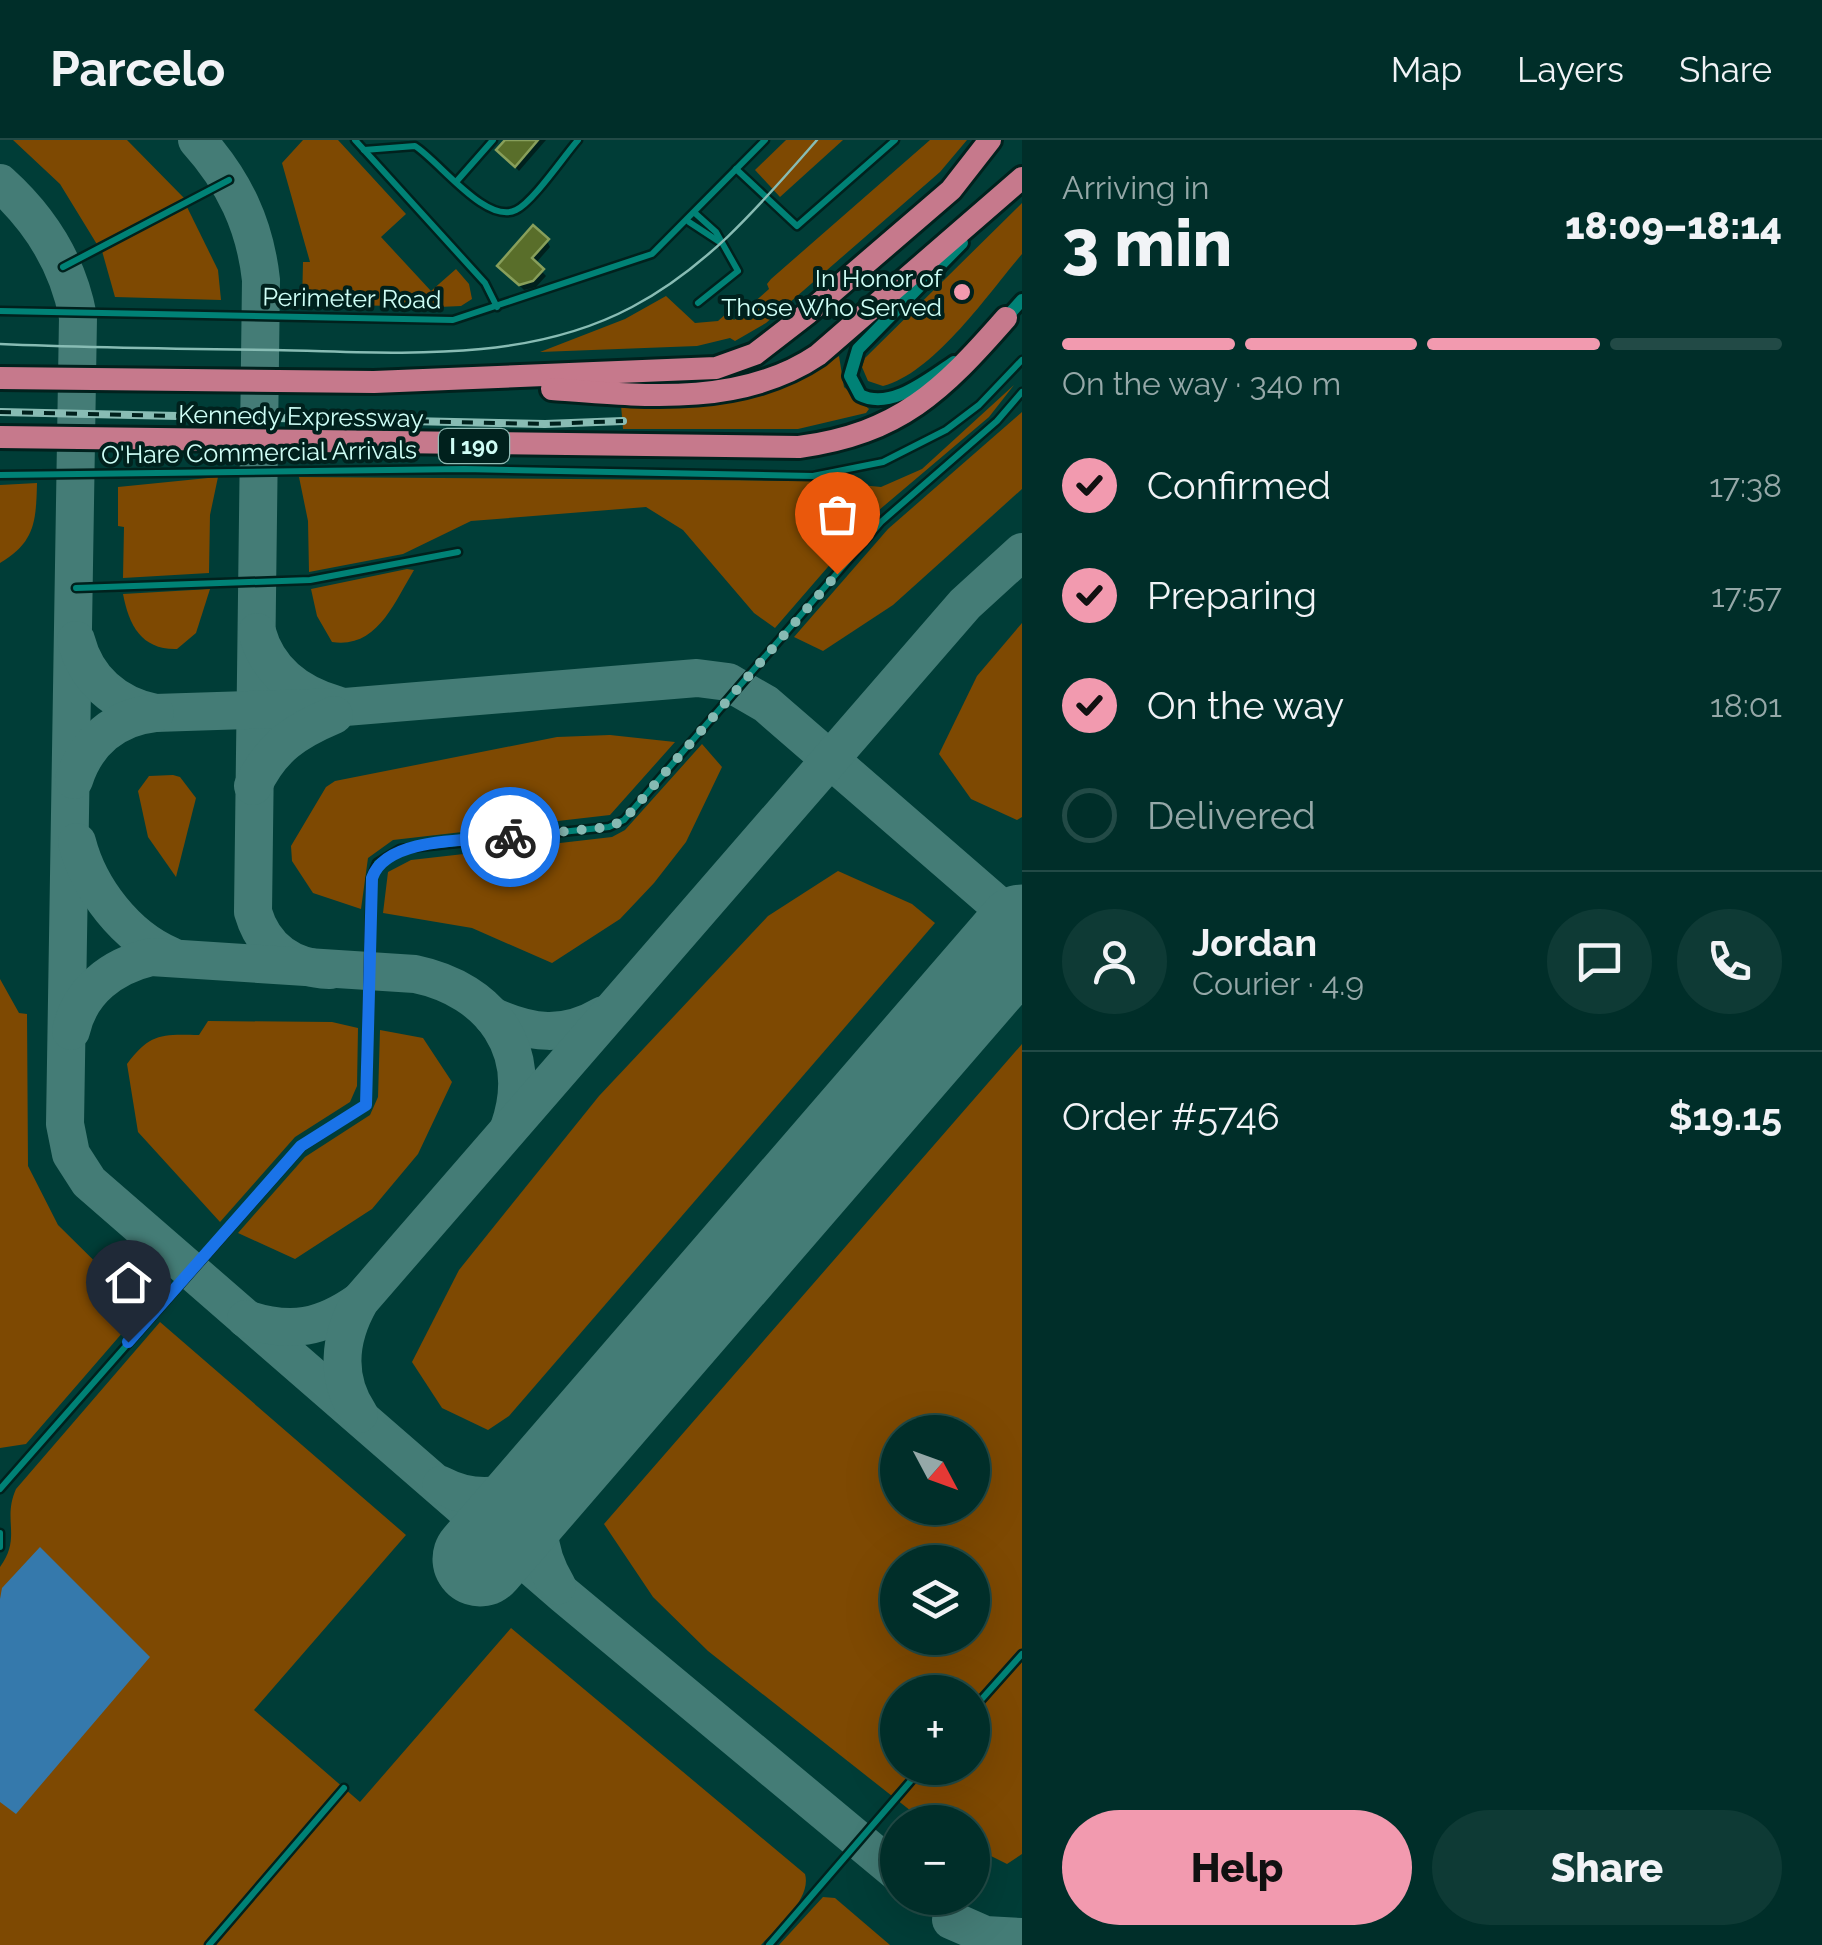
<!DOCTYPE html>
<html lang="en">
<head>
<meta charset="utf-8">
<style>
	:root { --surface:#002e29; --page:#0e3a35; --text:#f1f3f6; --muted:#95a8a8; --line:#224a46; --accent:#f29aaf }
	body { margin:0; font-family:Raleway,sans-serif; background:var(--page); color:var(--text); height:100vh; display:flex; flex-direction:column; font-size:38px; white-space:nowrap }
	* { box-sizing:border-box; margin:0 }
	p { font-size:32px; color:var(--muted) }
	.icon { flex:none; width:55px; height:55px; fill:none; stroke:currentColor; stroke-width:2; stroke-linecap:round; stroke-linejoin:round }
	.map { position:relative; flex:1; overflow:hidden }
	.details { display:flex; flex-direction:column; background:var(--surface); width:800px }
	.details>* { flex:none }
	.needle { width:65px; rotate:131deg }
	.fabs { position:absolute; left:880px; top:1275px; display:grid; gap:20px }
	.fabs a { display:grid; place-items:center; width:110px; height:110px; border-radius:50%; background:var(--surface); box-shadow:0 10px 40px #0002,0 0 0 2px var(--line); font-size:50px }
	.pin { position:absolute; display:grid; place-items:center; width:85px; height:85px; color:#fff; margin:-102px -42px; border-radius:50% 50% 50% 0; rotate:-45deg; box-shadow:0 0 10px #0007 }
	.pin .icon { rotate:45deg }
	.courier { position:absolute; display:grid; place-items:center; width:100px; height:100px; margin:-50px; border:8px solid #1a73e8; border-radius:50%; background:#fff; color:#222; box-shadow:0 2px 12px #0007 }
	.overview em { font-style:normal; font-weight:800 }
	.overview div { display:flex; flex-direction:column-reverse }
	.overview { display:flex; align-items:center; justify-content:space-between; height:170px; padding:0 40px }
	h1 { font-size:65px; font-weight:800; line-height:75px }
	.bar { display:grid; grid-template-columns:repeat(4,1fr); gap:15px 10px; align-content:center; height:120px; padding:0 40px }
	.bar i { height:12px; border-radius:8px; background:var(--line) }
	.bar .on { background:var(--accent) }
	.bar p { grid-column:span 4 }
	.line { display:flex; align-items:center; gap:25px; padding:0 40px; border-top:2px solid var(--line) }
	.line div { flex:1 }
	.round { display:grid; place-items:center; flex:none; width:105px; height:105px; border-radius:52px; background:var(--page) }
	ol { padding:0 40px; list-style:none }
	li { display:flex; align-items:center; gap:30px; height:110px }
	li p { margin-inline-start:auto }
	li .icon { padding:10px; border-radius:50%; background:var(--accent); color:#111; stroke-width:4 }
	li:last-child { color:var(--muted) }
	li i { width:55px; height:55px; border:5px solid var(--line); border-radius:50% }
	.button { display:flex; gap:20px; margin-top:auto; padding:20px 40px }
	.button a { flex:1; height:115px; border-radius:60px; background:var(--accent); color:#111; font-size:40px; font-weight:800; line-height:115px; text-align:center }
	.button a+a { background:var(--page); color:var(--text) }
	header { display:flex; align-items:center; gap:60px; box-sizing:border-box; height:140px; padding:0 50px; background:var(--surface); border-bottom:2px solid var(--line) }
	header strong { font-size:48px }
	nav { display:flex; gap:55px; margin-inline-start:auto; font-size:35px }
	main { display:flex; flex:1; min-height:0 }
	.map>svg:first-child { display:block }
	.green { fill:#7e4902; fill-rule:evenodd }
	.water { fill:#3579ac }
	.shadow { fill:#0007 }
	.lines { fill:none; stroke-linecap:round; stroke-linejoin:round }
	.taxiway { stroke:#447c76; stroke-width:38 }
	.runway { stroke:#447c76; stroke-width:95 }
	.building { fill:#596e2a; stroke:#889f5b; stroke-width:2.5 }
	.service-casing { stroke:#00211d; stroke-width:11 }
	.minor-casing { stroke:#00211d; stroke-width:18 }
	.motorway-casing { stroke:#00211d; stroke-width:28 }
	.service { stroke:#008276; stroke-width:6 }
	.minor { stroke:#008276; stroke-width:12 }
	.motorway { stroke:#c6798c; stroke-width:22 }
	.tram { stroke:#88bcb4; stroke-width:2.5 }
	.rail-casing { stroke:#88bcb4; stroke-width:8 }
	.rail { stroke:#00211d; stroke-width:4; stroke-dasharray:11; stroke-linecap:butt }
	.done { stroke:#87bab3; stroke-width:10; stroke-dasharray:0 18 }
	.route { stroke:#1a73e8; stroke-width:12 }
	.poi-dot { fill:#f29aaf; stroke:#00211d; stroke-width:4 }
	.labels { text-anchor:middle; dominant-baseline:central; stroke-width:8; stroke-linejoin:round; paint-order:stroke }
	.shield { fill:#00211d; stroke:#91bcb5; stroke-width:2.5 }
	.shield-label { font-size:22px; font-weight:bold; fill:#cffef6 }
	.poi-label { font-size:25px; fill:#cffef6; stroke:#00211d; text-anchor:end }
	.street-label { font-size:25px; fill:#cffef6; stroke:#00211d }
</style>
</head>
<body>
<header>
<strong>Parcelo</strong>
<nav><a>Map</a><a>Layers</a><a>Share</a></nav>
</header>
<main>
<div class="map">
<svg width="1022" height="1805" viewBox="0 0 1022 1805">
	<rect width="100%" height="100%" fill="#003d37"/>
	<g class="green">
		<path d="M13 0H127L184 58 98 106 60 44Z"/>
		<path d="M303 0H338L406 74 381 97 431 151 456 129 469 144 472 159 461 166 439 167 302 164 303 122H310L282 23Z"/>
		<path d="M786 0H843L780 57 755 30Z"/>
		<path d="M930 0H967L940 32 766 183 735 201 730 198 697 206 540 212 625 179 666 156 695 183 718 181 727 173 734 180 769 149 767 144 771 139Z"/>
		<path d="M1022 63V114C988 154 934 233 883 246L868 241 862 227 865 218Z"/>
		<path d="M187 67 218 130 221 160 115 157 102 111Z"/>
		<path d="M839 216 844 247 869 269 866 273 798 289H623L621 265C715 265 758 268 839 216Z"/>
		<path d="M1014 245 989 277 872 376 775 488 754 473 683 390 646 367 471 381 403 414 309 432 308 381 299 337 820 341 881 347 922 329Z"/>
		<path d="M1022 272V349L893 465 823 511 794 497 888 389Z"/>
		<path d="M218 337 210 375 209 433 123 438 124 387 118 386V347Z"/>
		<path d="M37 343C36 382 35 402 0 423V345Z"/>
		<path d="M407 429 414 430C394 463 377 509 332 502L317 476 311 449Z"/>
		<path d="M210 449 196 493 177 509C142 510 129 486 123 454Z"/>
		<path d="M1022 483V677L1017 680 971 659 939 614 977 536Z"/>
		<path d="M610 595 675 602 610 675 393 700 368 718 361 769 313 753 292 721 291 706 326 647 335 641 557 597Z"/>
		<path d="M702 604 722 627 686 702 654 743 620 779 552 823 472 788 383 773 388 732 411 720 612 697 625 690Z"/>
		<path d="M173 635 180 637 196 658 176 737 148 697 138 651 149 636Z"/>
		<path d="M838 731 912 764 935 783 509 1276 488 1290 442 1268 412 1222 459 1130 599 956 768 776Z"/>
		<path d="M0 839 19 873 27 874 28 1026 58 1085 143 1169 26 1304 0 1308Z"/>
		<path d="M208 881 332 882 358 888 357 946 350 962 295 997 220 1082 138 992 127 924C150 893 162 894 199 895Z"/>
		<path d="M380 890 423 898 452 942 418 1014 372 1069 295 1119 238 1093 305 1017 370 975 378 957Z"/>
		<path d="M1022 904V1714L1007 1724 973 1707 972 1682H925L708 1511 653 1457 604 1384ZM898 1292H972V1368H898ZM898 1422H972V1498H898ZM898 1552H972V1628H898Z"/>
		<path d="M160 1182 406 1395 254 1570 360 1662 511 1488 805 1734C812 1759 777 1787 761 1805H0V1427C22 1397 2 1380 16 1349Z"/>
		<path d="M823 1757 835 1758 890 1805H779Z"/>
	</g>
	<path class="water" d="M40 1407 150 1517 16 1674 0 1662V1459L2 1448Z"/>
	<g class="shadow">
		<path d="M508 0H546L519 31 499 10Z"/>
		<path d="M547 101 550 107 535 124 546 136 536 147 524 150 500 126Z"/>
	</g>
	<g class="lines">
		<g class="taxiway">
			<path d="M197 0C234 41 255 85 261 140L253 772C264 810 292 828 330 830"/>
			<path d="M0 43C41 80 68 123 78 177L65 984 71 1014 89 1042 564 1455 898 1733"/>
			<path d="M257 492C268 532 298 554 337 565"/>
			<path d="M76 500C86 539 115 565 155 573L345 567 697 538 728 542 766 564 1022 786"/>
			<path d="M74 640C86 602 115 577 155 573"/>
			<path d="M253 646C271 607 296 591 334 575"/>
			<path d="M77 702C89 749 126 797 171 816"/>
			<path d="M492 876C531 894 564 898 603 875"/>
			<path d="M71 891C80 850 113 826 151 817L415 834C492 850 536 911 509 988"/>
			<path d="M246 1179C291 1194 322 1188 360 1161"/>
			<path d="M359 1274C335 1238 339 1198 360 1161L965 464 1022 412"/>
			<path d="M553 1336C534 1375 534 1407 557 1446"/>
			<path d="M441 1345C480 1366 517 1354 553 1336"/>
			<path d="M951 1780 985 1795 1022 1797"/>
		</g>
		<path class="runway" d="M480 1419 1022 792"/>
	</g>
	<g class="building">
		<path d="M505 0H538L515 27 496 10Z"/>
		<path d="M533 85 549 99 532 118 544 129 533 141 519 145 497 126Z"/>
	</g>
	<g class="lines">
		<defs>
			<g id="service">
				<path d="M355 0 485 143 497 167"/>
				<path d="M364 10 415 6C439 21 486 85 516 70 533 62 564 16 578 0"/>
				<path d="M736 29 797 86 895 0"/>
				<path d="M456 42 493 0"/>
				<path d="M696 74 716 92 738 131 698 163"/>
				<path d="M689 82 718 101"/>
				<path d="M63 127 229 40"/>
				<path d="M0 171 453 180 652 114 765 0"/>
				<path d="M0 335 464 329 813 336 883 322 946 290 979 265 1022 220"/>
				<path d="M76 448 310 440 458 412"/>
				<path d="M0 1349 301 1007 366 965 371 738 377 723 400 709 609 687 624 680 881 382 997 281 1022 252"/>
				<path d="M0 1393V1407"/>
				<path d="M972 1570 1022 1514"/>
				<path d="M209 1805 344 1648"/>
				<path d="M769 1805 922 1628"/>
			</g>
			<g id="minor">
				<path d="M1004 180 1022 160"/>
				<path d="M954 222C929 238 891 271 860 255L850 236 858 209 962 103"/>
			</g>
			<g id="motorway">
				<path d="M0 238 374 242 716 228 755 214 808 173 951 50 990 0"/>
				<path d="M552 249C642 256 741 267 818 215L1022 38"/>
				<path d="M0 297 799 307C900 293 942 251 1006 178"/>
			</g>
		</defs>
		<use href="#service" class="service-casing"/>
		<use href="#minor" class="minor-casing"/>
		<use href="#motorway" class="motorway-casing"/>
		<use href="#service" class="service"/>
		<use href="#minor" class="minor"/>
		<use href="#motorway" class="motorway"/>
		<path class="tram" d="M0 204C91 208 183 209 274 210 394 212 523 225 632 167 708 127 761 64 817 0"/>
		<defs>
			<path id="rail" d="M0 272 545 284 623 281"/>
		</defs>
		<use href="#rail" class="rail-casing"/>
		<use href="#rail" class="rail"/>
	</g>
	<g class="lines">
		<path class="done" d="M510 697 609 687 624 680 837 434"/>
		<path class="route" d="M128 1202 301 1006 366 965 372 738C386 696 470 701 510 697"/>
	</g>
	<circle class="poi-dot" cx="962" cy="152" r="10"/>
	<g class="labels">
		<rect class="shield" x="439" y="289" width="70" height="34" rx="8"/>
		<g class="shield-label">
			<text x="474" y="306">I 190</text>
		</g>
		<g class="poi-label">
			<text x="942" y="138">In Honor of<tspan x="942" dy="29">Those Who Served</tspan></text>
		</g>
		<g class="street-label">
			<text transform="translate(352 158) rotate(1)">Perimeter Road</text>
			<text transform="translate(301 276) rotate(1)">Kennedy Expressway</text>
			<text transform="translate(259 312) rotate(-1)">O'Hare Commercial Arrivals</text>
		</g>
	</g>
</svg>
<div class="fabs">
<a><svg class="needle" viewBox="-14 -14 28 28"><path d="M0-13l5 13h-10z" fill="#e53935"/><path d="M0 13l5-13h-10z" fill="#95a8a8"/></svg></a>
<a><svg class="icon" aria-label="layers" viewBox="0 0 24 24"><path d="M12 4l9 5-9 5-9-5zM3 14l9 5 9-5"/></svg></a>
<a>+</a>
<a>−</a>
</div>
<div class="pin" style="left:837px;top:434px;background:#ea580c"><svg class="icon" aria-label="bag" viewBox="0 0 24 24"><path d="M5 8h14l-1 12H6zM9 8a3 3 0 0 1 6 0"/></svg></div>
<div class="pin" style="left:128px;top:1202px;background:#1f2937"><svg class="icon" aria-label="home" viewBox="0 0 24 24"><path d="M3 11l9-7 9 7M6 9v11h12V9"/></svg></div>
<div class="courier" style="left:510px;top:697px"><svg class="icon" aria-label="bike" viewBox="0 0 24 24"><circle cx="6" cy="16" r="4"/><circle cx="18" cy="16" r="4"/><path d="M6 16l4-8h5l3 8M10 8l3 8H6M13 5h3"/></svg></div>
</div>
<section class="details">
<div class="overview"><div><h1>3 min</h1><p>Arriving in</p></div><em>18:09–18:14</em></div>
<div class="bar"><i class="on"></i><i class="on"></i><i class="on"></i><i></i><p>On the way · 340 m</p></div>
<ol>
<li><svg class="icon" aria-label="check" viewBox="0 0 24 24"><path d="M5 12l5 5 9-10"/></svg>Confirmed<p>17:38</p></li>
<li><svg class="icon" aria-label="check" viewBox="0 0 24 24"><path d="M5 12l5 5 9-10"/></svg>Preparing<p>17:57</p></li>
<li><svg class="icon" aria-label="check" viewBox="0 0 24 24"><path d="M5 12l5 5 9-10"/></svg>On the way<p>18:01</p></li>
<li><i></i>Delivered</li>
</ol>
<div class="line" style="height:180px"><a class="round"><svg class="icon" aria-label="person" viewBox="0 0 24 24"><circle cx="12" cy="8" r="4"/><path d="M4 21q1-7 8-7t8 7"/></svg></a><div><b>Jordan</b><p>Courier · 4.9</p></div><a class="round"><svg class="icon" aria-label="chat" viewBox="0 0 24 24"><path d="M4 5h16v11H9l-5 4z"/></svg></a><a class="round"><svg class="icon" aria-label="phone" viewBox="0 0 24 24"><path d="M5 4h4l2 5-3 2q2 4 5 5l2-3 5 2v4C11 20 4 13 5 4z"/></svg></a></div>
<div class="line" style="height:130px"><div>Order #5746</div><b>$19.15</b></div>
<div class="button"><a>Help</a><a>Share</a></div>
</section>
</main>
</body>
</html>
